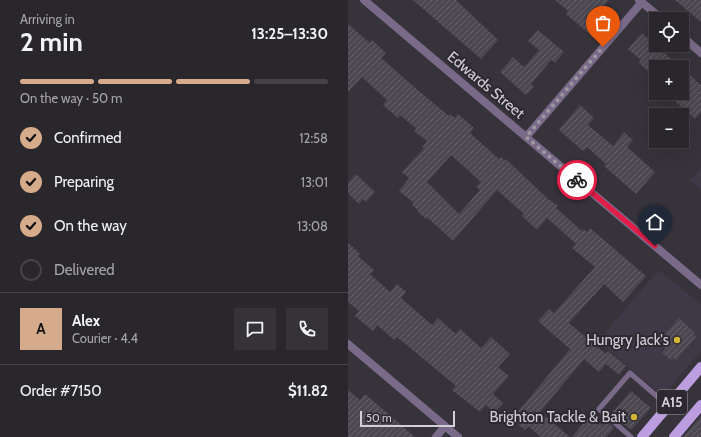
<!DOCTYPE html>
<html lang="en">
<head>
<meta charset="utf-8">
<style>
	:root { --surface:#29262c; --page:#353238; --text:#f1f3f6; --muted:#a5a5a9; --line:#454348; --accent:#d6ab8b }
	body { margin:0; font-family:Cabin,sans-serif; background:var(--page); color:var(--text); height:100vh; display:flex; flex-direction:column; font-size:15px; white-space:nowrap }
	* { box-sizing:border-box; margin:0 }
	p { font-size:13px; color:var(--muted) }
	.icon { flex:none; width:22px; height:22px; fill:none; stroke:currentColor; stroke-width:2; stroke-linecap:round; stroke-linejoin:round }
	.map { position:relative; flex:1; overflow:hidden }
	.panel { display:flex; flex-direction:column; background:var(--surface); width:348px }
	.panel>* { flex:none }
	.controls { position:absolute; left:301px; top:12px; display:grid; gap:8px }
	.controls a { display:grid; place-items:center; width:40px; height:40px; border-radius:0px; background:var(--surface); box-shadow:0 4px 16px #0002,0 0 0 1px var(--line); font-size:20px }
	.scale { position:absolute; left:12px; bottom:10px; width:95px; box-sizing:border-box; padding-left:4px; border:2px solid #d2d0d5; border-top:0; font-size:11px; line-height:14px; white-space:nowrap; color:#d2d0d5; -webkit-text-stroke:3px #2d2931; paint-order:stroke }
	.pin { position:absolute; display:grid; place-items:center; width:34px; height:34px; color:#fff; margin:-41px -17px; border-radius:50% 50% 50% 0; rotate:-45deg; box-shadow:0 0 4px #0007 }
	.pin .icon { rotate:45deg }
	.courier { position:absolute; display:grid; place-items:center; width:40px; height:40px; margin:-20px; border:3px solid #e11d48; border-radius:50%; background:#fff; color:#222; box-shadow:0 1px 5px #0007 }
	.head em { font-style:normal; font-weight:700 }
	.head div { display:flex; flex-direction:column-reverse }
	.head { display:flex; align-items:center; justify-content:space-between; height:68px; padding:0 20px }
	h1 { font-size:26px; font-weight:700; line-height:30px }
	.bar { display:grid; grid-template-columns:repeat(4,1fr); gap:6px 4px; align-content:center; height:48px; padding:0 20px }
	.bar i { height:5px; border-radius:3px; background:var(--line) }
	.bar .current { background:var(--accent) }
	.bar p { grid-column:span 4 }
	.line { display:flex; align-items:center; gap:10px; padding:0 20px; border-top:1px solid var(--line) }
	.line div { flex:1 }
	.round { display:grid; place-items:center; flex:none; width:42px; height:42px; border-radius:0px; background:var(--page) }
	ol { padding:0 20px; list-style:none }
	li { display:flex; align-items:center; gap:12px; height:44px }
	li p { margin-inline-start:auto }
	li .icon { padding:4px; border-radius:50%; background:var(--accent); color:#111; stroke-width:4 }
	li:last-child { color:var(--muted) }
	li i { width:22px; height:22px; border:2px solid var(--line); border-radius:50% }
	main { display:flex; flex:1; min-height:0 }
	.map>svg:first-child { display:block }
	.built { fill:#3f3947 }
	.building { fill:url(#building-hatch); fill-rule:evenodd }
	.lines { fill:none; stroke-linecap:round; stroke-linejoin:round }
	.lane { stroke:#796a8a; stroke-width:5 }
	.street { stroke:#796a8a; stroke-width:8 }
	.primary { stroke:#bc9ddf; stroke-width:10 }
	.done { stroke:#9c999f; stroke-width:4; stroke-dasharray:0 7.2 }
	.route { stroke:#e11d48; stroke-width:5 }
	.poi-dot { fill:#d3b635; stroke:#2d2931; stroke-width:1.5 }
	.labels { text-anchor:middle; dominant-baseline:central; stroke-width:4; stroke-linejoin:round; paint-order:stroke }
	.shield { fill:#2d2931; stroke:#a09ea4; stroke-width:1 }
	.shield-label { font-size:14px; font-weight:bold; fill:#d2d0d5 }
	.street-label { font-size:15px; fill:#d2d0d5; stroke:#2d2931 }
	.poi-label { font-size:15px; fill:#d2d0d5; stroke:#2d2931; text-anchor:end }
</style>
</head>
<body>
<main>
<section class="panel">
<div class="head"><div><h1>2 min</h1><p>Arriving in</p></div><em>13:25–13:30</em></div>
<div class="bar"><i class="current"></i><i class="current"></i><i class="current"></i><i></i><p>On the way · 50 m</p></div>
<ol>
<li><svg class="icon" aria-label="check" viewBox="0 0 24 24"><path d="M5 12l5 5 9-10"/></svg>Confirmed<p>12:58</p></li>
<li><svg class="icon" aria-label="check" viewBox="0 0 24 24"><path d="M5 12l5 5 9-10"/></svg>Preparing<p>13:01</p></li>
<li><svg class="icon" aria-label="check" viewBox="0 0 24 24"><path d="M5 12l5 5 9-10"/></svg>On the way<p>13:08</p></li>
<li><i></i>Delivered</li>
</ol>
<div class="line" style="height:72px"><b class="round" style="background:var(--accent);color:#111">A</b><div><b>Alex</b><p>Courier · 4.4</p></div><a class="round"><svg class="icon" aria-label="chat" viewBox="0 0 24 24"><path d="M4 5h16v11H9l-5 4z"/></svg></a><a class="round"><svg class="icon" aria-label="phone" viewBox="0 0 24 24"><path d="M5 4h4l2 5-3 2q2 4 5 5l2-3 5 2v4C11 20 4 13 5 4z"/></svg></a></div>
<div class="line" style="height:52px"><div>Order #7150</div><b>$11.82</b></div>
</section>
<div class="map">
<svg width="353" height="437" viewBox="0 0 353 437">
	<defs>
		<pattern id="building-hatch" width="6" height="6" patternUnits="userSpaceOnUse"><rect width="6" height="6" fill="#4c4851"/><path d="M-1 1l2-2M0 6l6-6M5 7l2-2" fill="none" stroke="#656169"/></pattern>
	</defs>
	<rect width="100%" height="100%" fill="#37333b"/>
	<g class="built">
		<path d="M353 168V190L342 180Z"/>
		<path d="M311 270 353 305V351L315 396 250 341Z"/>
	</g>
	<g class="building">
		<path d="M65 0H108L150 40 133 59Z"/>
		<path d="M207 0H261L249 14 258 22 245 37 218 14 220 11Z"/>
		<path d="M327 0H353V22Z"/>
		<path d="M0 24 22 43 24 40 38 53 33 58 72 92 101 116 102 114 107 118 110 114 126 128 122 133 151 159 153 157 157 161 158 159 199 198 210 206 208 208 234 231 236 229 239 232 242 228 298 276 275 302 256 284 221 323 258 354 260 351 278 366 271 375 258 364 251 372 236 359 192 412 222 437H193L180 426 177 430 164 419 222 349 190 321 201 309 206 313 247 267 224 248 228 244 199 218 189 230 174 216 176 214 149 190 105 241 80 218 78 219 69 211 70 210 64 205 66 203 51 191 61 178 54 172 76 148 74 147 79 141 66 131 68 128 52 115 50 118 35 105 39 100 14 77 0 92ZM103 155 133 182 128 187 132 190 111 214 79 182Z"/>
		<path d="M190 30 216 52 207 63 203 60 183 84 186 87 178 95 152 72 165 57 176 67 191 50 180 41Z"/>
		<path d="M294 33 332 67H308V78L291 63 293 60 280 49Z"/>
		<path d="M334 68 353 85V112L347 119 318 93H334Z"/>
		<path d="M232 105 246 118 240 125 265 146 276 132 285 140 279 147 307 172 288 194 256 166 258 164 239 147 235 151 211 130Z"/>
		<path d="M8 174 27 192 18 202 15 199 11 204 0 193V183Z"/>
		<path d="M0 243 12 254 10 256 26 270 22 274 42 292 49 284 58 292 53 298 84 325 90 318 108 334 112 329 133 348 143 337 162 354 150 367 161 376 145 394 155 403 146 413 138 405 132 412 104 390 108 386 49 337 46 340 29 325 25 331 7 316 11 311 0 302Z"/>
		<path d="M331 318 347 333 345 334 348 337 328 360 325 358 323 360 314 353 318 348 310 342Z"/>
		<path d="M0 390 12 400 17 394 67 437H0Z"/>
		<path d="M283 391 303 408 283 430 263 414Z"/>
		<path d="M242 416 254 425 258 420 266 428 258 437H224Z"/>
		<path d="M353 416V437H335Z"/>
	</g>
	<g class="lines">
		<path class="lane" d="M283 437 251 409 282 373 320 406"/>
		<g class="street">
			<path d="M16 0 353 285"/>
			<path d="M291 0 314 19"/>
			<path d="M334 36 353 53"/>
			<path d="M178 137 294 2"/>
			<path d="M0 344 110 437"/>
			<path d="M88 437 97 426"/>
		</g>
		<g class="primary">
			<path d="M294 437 353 367"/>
			<path d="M326 437 353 405"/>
		</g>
	</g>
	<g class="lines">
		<path class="done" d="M229 180 178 137 255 47"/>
		<path class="route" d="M229 180 307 246"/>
	</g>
	<g class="poi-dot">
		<circle cx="329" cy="340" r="4"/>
		<circle cx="286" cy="417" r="4"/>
	</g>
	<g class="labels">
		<rect class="shield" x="309" y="390" width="30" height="24" rx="3"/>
		<g class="shield-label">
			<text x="324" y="402">A15</text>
		</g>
		<g class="street-label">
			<text transform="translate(138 85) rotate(40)">Edwards Street</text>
		</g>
		<g class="poi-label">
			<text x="321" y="340">Hungry Jack's</text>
			<text x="278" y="417">Brighton Tackle &amp; Bait</text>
		</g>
	</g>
</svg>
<div class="controls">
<a><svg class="icon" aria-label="locate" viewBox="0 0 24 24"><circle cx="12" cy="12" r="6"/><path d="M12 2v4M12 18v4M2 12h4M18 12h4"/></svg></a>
<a>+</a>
<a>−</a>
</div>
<div class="scale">50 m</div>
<div class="pin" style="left:255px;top:47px;background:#ea580c"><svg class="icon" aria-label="bag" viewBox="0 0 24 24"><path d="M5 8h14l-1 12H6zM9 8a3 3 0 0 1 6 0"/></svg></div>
<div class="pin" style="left:307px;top:246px;background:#1f2937"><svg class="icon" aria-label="home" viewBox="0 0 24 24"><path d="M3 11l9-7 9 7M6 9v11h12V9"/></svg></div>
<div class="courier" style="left:229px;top:180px"><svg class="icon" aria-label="bike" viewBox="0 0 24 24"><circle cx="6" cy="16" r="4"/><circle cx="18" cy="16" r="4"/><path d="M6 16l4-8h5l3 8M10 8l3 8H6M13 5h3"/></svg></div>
</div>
</main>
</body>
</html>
